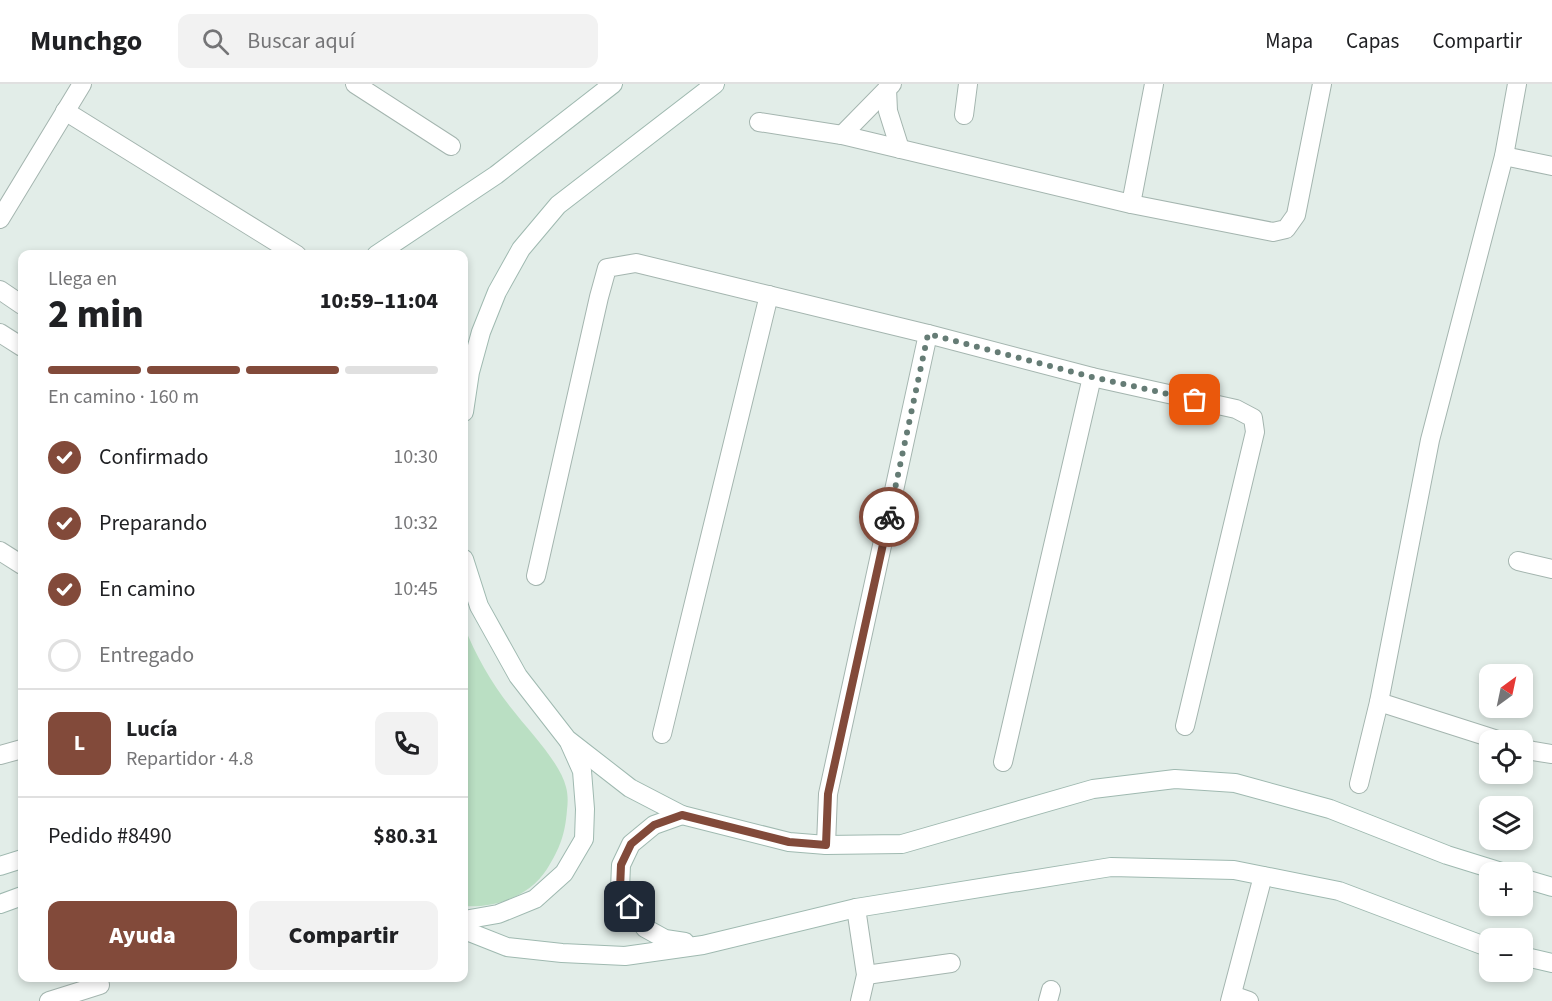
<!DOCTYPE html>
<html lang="es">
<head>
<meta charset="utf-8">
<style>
	:root { --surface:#fff; --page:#f2f2f2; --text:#202124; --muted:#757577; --line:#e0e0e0; --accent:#824a3a }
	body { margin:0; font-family:"Source Sans 3",sans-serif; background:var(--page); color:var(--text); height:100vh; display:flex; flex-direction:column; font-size:22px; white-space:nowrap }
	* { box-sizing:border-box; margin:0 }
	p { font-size:20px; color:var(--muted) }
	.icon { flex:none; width:33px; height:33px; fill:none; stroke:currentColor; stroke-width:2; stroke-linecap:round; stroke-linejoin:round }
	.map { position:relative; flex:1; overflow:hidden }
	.sheet { position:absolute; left:18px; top:166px; width:450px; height:732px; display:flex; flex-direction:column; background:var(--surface); border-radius:12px; box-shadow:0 3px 9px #0003 }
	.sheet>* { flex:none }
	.needle { width:39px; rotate:33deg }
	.fabs { position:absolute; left:1479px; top:580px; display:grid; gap:12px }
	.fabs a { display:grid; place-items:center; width:54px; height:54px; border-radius:12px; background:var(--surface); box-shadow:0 3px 9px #0003; font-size:30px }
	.pin { position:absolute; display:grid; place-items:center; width:51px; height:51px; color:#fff; margin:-26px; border-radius:12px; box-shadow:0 3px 9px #0006 }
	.courier { position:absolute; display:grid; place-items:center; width:60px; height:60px; margin:-30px; border:4px solid #824a3a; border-radius:50%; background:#fff; color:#222; box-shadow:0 2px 8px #0007 }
	.summary em { font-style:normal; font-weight:800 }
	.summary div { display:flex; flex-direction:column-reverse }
	.summary { display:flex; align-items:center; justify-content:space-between; height:102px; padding:0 30px }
	h1 { font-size:39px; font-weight:800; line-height:45px }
	.bar { display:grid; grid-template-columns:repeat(4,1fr); gap:9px 6px; align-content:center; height:72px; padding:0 30px }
	.bar i { height:8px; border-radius:4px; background:var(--line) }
	.bar .on { background:var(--accent) }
	.bar p { grid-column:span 4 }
	.line { display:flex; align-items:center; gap:15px; padding:0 30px; border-top:2px solid var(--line) }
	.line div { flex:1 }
	.round { display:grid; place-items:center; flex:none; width:63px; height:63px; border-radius:12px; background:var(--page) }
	ol { padding:0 30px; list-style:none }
	li { display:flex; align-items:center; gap:18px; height:66px }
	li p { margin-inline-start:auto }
	li .icon { padding:6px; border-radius:50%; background:var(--accent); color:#fff; stroke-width:4 }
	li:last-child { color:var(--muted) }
	li i { width:33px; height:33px; border:3px solid var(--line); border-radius:50% }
	.button { display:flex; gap:12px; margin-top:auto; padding:12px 30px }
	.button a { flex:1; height:69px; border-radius:12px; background:var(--accent); color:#fff; font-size:24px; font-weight:800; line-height:69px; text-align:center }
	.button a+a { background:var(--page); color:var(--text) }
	header { display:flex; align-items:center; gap:36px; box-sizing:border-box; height:84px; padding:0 30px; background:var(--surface); border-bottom:2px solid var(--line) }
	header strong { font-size:28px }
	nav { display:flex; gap:33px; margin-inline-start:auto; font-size:21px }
	.search { width:420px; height:54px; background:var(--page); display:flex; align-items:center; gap:15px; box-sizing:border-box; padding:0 21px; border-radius:12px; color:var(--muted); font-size:22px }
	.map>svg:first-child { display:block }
	.green { fill:#badfc3 }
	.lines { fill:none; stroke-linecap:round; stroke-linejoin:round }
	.street-casing { stroke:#a4b5af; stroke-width:20 }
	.secondary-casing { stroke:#9fb9b0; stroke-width:20 }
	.street { stroke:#fff; stroke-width:18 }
	.secondary { stroke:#fff; stroke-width:18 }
	.done { stroke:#657c75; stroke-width:6; stroke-dasharray:0 10.8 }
	.route { stroke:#824a3a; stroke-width:8 }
</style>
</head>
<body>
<header>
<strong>Munchgo</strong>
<div class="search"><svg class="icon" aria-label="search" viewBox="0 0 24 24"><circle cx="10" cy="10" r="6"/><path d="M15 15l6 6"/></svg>Buscar aquí</div>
<nav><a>Mapa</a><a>Capas</a><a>Compartir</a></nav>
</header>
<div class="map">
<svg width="1552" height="917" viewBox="0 0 1552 917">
	<rect width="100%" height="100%" fill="#e2ede8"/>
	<path class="green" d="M464 542C476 572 492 600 512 625 528 646 560 678 566 703 568 710 568 718 567 726 565 751 560 764 547 785 529 813 495 824 464 822Z"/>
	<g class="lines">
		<defs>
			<g id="street">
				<path d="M355 0 451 62"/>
				<path d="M887 5 888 27 900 65"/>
				<path d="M65 27 297 171"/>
				<path d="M964 31 968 0"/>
				<path d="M759 38 842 51 1131 120 1273 148 1286 145 1296 131 1322 0"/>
				<path d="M842 51 892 0"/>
				<path d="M1504 72 1552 82"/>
				<path d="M1131 120 1154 0"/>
				<path d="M0 135 82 0"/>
				<path d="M0 206 22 221"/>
				<path d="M0 249 22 263"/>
				<path d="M928 250 1092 293 1236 325 1253 334 1255 348 1185 642"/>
				<path d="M0 467 22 481"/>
				<path d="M1518 477 1552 485"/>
				<path d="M536 492 599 213 607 184 636 179 928 250 828 710 826 761"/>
				<path d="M1379 618 1501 657"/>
				<path d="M662 650 769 211"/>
				<path d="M1522 664 1533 667 1552 670"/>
				<path d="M0 671 22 665"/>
				<path d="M1003 678 1092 293"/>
				<path d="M1359 700 1379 618 1430 356 1504 72 1517 0"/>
				<path d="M856 824 866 891 860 917"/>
				<path d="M866 891 951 879"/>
				<path d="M1232 911 1249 917"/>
				<path d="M49 917 100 901"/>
				<path d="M1048 917 1051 906"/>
				<path d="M1230 917 1263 792"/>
			</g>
			<g id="secondary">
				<path d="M376 171 496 91 613 0"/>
				<path d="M464 328 470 288 481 248 497 208 521 165 558 121 715 0"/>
				<path d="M464 475 479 522 518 592 567 655 630 704 682 731 789 758 826 761 902 760 1093 705 1175 695 1235 699 1330 725 1447 771 1505 789"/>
				<path d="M682 731 654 741 631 760 621 781 620 805 630 823 645 844 665 855 685 858"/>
				<path d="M0 782 22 775"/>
				<path d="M1522 794 1552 803"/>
				<path d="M0 820 22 812"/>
				<path d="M464 836 498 830 535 815 564 789 584 755 585 725 582 687 569 658"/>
				<path d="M464 846 507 863 562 869 625 872 703 861 856 824 1111 783 1234 786 1339 807 1490 864"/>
				<path d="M1522 872 1552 879"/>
			</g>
		</defs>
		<use href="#street" class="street-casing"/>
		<use href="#secondary" class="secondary-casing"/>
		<use href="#street" class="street"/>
		<use href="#secondary" class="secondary"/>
	</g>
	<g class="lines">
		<path class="done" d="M889 433 928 250 1092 293 1195 316"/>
		<path class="route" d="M630 823 620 805 621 781 631 760 654 741 682 731 789 758 826 761 828 710 889 433"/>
	</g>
</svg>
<div class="fabs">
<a><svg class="needle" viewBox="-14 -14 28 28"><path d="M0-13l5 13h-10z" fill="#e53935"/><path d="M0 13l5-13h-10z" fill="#757577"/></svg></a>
<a><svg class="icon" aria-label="locate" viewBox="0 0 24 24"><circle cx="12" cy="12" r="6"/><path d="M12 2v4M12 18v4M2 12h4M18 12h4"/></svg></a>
<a><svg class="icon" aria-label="layers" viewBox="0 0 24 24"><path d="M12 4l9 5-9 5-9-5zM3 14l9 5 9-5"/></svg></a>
<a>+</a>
<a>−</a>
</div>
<div class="pin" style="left:1195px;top:316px;background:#ea580c"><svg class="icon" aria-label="bag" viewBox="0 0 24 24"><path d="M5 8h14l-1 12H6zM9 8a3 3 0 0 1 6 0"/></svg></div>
<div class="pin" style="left:630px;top:823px;background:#1f2937"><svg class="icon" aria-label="home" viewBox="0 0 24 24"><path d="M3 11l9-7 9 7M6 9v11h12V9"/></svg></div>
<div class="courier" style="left:889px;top:433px"><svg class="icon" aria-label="bike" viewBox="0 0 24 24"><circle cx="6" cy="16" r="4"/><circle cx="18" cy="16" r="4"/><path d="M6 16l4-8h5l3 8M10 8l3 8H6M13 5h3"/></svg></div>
<section class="sheet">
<div class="summary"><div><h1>2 min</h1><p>Llega en</p></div><em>10:59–11:04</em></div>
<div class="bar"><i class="on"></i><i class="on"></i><i class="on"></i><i></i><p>En camino · 160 m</p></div>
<ol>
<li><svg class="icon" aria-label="check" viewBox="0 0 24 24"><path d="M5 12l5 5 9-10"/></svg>Confirmado<p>10:30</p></li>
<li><svg class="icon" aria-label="check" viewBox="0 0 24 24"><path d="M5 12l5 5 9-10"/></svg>Preparando<p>10:32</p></li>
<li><svg class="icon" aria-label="check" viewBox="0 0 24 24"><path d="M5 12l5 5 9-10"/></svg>En camino<p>10:45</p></li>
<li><i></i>Entregado</li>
</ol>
<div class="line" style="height:108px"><b class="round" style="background:var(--accent);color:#fff">L</b><div><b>Lucía</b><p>Repartidor · 4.8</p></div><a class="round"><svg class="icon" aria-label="phone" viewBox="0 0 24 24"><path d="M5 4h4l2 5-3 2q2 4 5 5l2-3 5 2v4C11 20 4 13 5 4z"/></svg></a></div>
<div class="line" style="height:78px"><div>Pedido #8490</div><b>$80.31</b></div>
<div class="button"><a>Ayuda</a><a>Compartir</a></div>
</section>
</div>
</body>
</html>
